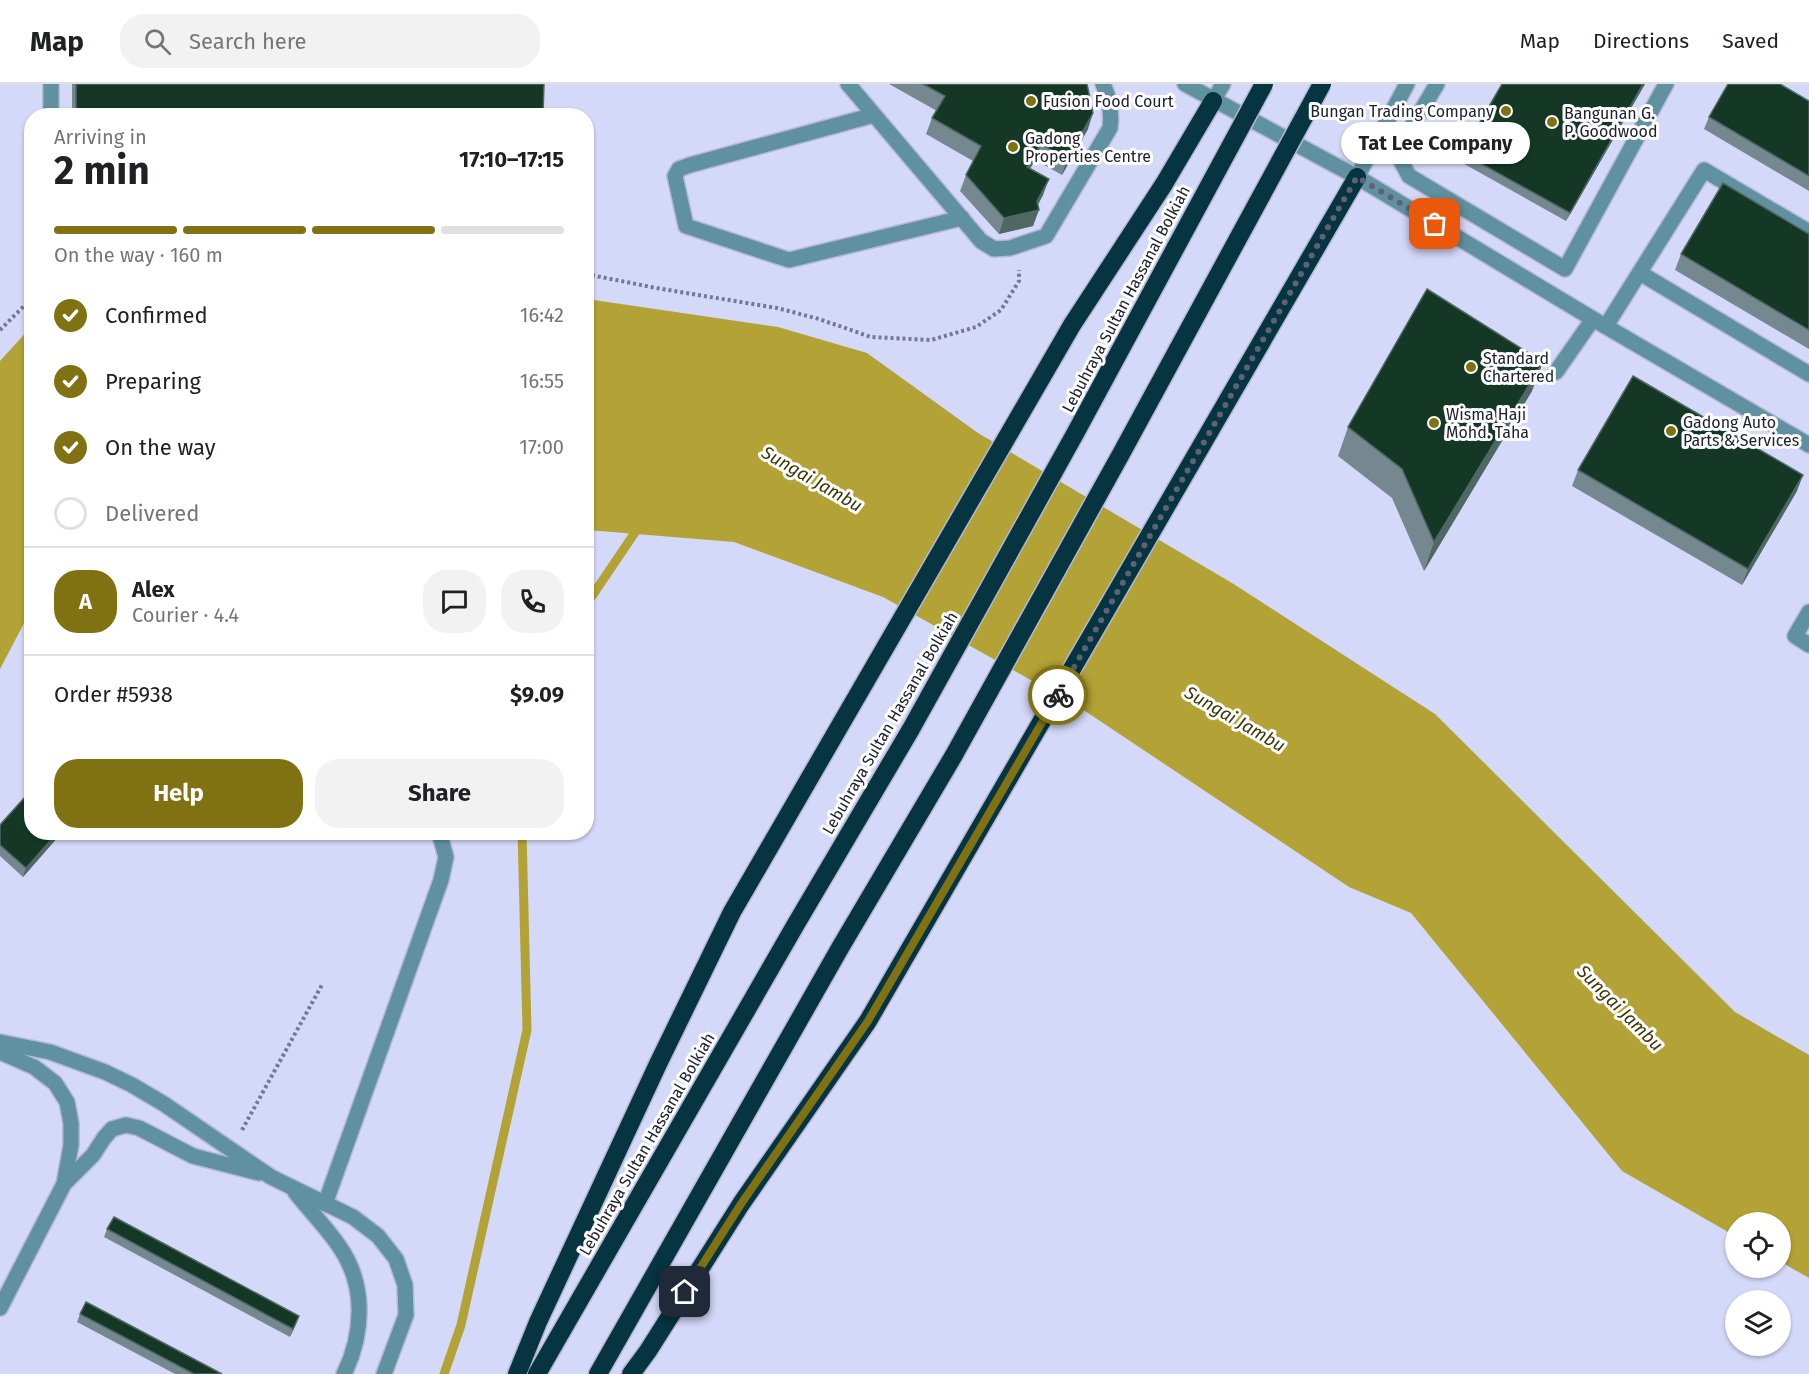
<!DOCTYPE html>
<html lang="en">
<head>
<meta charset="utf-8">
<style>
	:root { --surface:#fff; --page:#f2f2f2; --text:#202124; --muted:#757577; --line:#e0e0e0; --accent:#807212 }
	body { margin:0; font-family:"Fira Sans",sans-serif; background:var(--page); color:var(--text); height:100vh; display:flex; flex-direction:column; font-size:22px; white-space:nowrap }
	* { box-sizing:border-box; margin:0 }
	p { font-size:20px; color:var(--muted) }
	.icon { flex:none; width:33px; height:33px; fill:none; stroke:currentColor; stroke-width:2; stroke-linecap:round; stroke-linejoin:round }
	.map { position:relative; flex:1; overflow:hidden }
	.details { position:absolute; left:24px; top:24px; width:570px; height:732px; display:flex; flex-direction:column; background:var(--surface); border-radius:24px; box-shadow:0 2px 4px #0004 }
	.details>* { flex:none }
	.buttons { position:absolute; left:1725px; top:1128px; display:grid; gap:12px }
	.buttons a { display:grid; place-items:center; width:66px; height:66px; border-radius:50%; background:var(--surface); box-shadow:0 2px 4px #0004; font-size:30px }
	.pin { position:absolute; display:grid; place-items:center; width:51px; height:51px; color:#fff; margin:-26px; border-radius:12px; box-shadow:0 3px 9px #0006 }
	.courier { position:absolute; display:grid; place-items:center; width:60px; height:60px; margin:-30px; border:4px solid #807212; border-radius:50%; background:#fff; color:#222; box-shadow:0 2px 8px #0007 }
	.bubble { position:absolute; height:42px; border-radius:21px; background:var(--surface); box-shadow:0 2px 4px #0004; font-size:20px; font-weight:700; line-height:42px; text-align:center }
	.summary em { font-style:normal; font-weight:700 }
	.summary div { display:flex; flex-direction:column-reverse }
	.summary { display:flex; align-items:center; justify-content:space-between; height:102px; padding:0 30px }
	h1 { font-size:39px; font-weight:700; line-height:45px }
	.bar { display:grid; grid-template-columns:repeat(4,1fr); gap:9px 6px; align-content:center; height:72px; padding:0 30px }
	.bar i { height:8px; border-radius:4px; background:var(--line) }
	.bar .selected { background:var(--accent) }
	.bar p { grid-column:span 4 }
	.line { display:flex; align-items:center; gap:15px; padding:0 30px; border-top:2px solid var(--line) }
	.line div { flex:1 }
	.round { display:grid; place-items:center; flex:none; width:63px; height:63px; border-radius:24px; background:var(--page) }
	ol { padding:0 30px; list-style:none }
	li { display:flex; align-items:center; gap:18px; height:66px }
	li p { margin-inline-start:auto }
	li .icon { padding:6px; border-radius:50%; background:var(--accent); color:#fff; stroke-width:4 }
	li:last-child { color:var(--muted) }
	li i { width:33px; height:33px; border:3px solid var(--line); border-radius:50% }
	.primary-button { display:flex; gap:12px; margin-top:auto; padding:12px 30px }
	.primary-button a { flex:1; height:69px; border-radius:24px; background:var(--accent); color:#fff; font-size:24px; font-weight:700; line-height:69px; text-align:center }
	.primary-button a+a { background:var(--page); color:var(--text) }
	header { display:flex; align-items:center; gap:36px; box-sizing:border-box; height:84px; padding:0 30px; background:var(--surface); border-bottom:2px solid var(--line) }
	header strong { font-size:28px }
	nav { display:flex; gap:33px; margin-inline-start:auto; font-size:21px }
	.search { width:420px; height:54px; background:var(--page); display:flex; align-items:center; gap:15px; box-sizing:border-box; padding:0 21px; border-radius:24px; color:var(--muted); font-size:22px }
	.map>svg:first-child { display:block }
	.water { fill:#b3a235 }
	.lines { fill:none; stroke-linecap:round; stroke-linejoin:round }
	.stream { stroke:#b3a235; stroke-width:9 }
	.minor-casing { stroke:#b4b8d5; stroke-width:18 }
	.highway-casing { stroke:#b4b8d5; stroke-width:21 }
	.path { stroke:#75788f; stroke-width:4; stroke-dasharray:3 3; stroke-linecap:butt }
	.minor { stroke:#6091a0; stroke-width:15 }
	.highway { stroke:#063440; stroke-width:18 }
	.highway-bridge-casing { stroke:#b4b8d5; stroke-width:21; stroke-linecap:butt }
	.highway-bridge { stroke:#063440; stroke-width:18 }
	.wall { fill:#758890 }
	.shaded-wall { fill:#4f6865 }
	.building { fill:#153726; stroke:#4f6865; stroke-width:1.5 }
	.done { stroke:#5f6176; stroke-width:6; stroke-dasharray:0 10.8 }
	.route { stroke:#807212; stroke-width:8 }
	.poi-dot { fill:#807212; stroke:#fdfdfd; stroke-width:2 }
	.labels { text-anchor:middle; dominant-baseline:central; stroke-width:6; stroke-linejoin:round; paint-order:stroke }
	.poi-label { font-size:16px; fill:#202130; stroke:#fdfdfd; text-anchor:start }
	.street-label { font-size:16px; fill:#202130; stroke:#fdfdfd }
	.water-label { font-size:18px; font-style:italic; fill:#3d3608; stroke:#fdfdfd }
</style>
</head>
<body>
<header>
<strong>Map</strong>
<div class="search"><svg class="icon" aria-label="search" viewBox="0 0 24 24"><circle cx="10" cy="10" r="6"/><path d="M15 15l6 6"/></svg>Search here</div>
<nav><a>Map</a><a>Directions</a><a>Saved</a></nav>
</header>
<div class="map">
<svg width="1809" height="1290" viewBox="0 0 1809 1290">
	<rect width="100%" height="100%" fill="#d5d9f9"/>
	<g class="water">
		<path d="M587 215 778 243 867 269 978 349 1232 499 1435 630 1735 928 1809 971V1194L1781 1178 1780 1138H1736L1735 1152 1622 1087 1411 829 1349 803 1079 623 883 513 734 458 587 446Z"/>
		<path d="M31 243V526L0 585V277Z"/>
	</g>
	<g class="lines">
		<g class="stream">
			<path d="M586 521 640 441"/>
			<path d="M444 1290 461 1241 527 946 522 748"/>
		</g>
		<defs>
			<g id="minor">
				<path d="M848 0 981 157 994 165 1010 164 1046 152 1110 44C1112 28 1110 15 1103 0"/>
				<path d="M1185 0 1357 93 1593 235 1809 361"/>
				<path d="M1437 0 1402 59 1401 77 1409 92 1565 185 1666 0"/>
				<path d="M1213 17 1223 0"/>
				<path d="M874 31 690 81 679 85 675 92 686 142 789 176 962 134"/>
				<path d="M51 32V0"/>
				<path d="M1357 93 1407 0"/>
				<path d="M1640 189 1809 290"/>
				<path d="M1606 242 1704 86 1809 148"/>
				<path d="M1556 288 1593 235"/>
				<path d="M1809 528 1795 552 1809 561"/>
				<path d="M0 958 50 968 105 988 132 1001 164 1020 271 1093 353 1133 378 1152 396 1175 405 1201 406 1231 384 1290"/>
				<path d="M0 968 34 983 55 999 67 1018 71 1039V1061L64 1100 0 1224"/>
				<path d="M64 1100 93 1071 104 1054 112 1045 126 1041 139 1044 193 1072 259 1089"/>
				<path d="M295 1108C309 1126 326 1143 339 1162 366 1200 364 1249 344 1290"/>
				<path d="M325 1120 441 796 446 773 439 748"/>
			</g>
			<g id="highway">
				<path d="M517 1290 538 1238 658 980 732 828 1072 241 1164 100 1213 17"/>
				<path d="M537 1290 796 840 911 645"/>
				<path d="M598 1290 840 864 954 671"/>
				<path d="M631 1290 648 1267 741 1120 868 937 1357 93"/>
			</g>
		</defs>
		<use href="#minor" class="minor-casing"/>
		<use href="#highway" class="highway-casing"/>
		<g class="path">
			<path d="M586 190 656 204 777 224 819 235 871 253 931 256 976 243 1001 226 1019 197V186"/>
			<path d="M0 246 32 214"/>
			<path d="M242 1046 323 899"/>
		</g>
		<use href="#minor" class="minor"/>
		<use href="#highway" class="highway"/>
		<defs>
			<g id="highway-bridge">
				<path d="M911 645 1076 348 1264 0"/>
				<path d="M954 671 1121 370 1322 0"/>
			</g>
		</defs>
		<use href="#highway-bridge" class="highway-bridge-casing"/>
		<use href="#highway-bridge" class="highway-bridge"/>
	</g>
	<g class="wall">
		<path d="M72 0H544L543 32H72Z"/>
		<path d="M889 0H1087L1088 45 1062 91 1035 76 1030 84 1043 111 1038 121 1033 142 999 150 960 107 966 91 973 77 926 50 932 34 937 27Z"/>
		<path d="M1502 0H1645L1566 137 1459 77 1462 69Z"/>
		<path d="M1809 17V107L1704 45 1709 33Z"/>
		<path d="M1809 150V265L1675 186 1681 170Z"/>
		<path d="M1532 307 1424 487 1392 414 1338 372 1348 343Z"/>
		<path d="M1578 386 1797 407 1742 501 1572 402Z"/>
		<path d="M0 741 58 753 23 793 0 772Z"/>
		<path d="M107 1145 296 1240 290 1253 104 1153Z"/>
		<path d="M80 1230 222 1290H175L77 1238Z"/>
	</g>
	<g class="shaded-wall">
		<path d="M1643 0H1645L1566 137 1570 129Z"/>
		<path d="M1093 29 1088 45 1062 91 1067 75Z"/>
		<path d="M1041 60 1035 76 1022 99 1027 83Z"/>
		<path d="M1049 95 1043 111 1034 127 1039 126 1033 142 999 150 1004 134 1037 117Z"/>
		<path d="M1543 278 1532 307 1424 487 1434 458Z"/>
		<path d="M1803 391 1797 407 1742 501 1748 485Z"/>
		<path d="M58 748H60L58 753 23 793 26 784Z"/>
		<path d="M299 1232 296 1240 290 1253 293 1245Z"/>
	</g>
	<g class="building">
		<path d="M76 0H544L543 32H76Z"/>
		<path d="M923 0H1087L1093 29 1067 75 1041 60 1027 83 1049 95 1037 117 1039 126 1004 134 966 91 981 62 932 34 945 12Z"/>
		<path d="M1502 0H1643L1570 129 1462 69Z"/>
		<path d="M1728 0H1780L1809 17V92L1709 33Z"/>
		<path d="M1723 99 1809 150V246L1681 170Z"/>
		<path d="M1427 205 1543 278 1434 458 1402 385 1348 343Z"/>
		<path d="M1633 292 1803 391 1748 485 1578 386Z"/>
		<path d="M25 713 32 719V748H58L26 784 0 761V741Z"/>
		<path d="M114 1133 299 1232 293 1245 107 1145Z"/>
		<path d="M86 1218 222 1290H194L80 1230Z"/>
	</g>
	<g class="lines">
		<path class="done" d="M1058 611 1357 93 1435 140"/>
		<path class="route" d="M685 1208 741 1120 868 937 1058 611"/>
	</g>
	<g class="poi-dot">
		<circle cx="1031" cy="17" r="6"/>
		<circle cx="1506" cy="27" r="6"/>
		<circle cx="1552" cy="38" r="6"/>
		<circle cx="1013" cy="63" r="6"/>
		<circle cx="1471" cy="283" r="6"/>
		<circle cx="1434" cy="339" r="6"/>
		<circle cx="1671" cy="347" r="6"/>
	</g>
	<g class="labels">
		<g class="poi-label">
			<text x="1043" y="17">Fusion Food Court</text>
			<text x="1494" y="27" text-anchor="end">Bungan Trading Company</text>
			<text x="1564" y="29">Bangunan G.<tspan x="1564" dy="18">P. Goodwood</tspan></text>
			<text x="1025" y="54">Gadong<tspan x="1025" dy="18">Properties Centre</tspan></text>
			<text x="1483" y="274">Standard<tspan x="1483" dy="18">Chartered</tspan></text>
			<text x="1446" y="330">Wisma Haji<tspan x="1446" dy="18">Mohd. Taha</tspan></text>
			<text x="1683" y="338">Gadong Auto<tspan x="1683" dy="18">Parts &amp; Services</tspan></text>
		</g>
		<g class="street-label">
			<text transform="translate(1126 215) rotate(-62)">Lebuhraya Sultan Hassanal Bolkiah</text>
			<text transform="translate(890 639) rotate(-60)">Lebuhraya Sultan Hassanal Bolkiah</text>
			<text transform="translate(647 1060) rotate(-60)">Lebuhraya Sultan Hassanal Bolkiah</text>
		</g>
		<g class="water-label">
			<text transform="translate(812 395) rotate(30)">Sungai Jambu</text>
			<text transform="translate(1235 635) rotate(30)">Sungai Jambu</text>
			<text transform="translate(1620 924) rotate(45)">Sungai Jambu</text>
		</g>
	</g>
</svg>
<div class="buttons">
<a><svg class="icon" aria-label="locate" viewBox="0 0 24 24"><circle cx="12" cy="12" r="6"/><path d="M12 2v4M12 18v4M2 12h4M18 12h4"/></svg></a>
<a><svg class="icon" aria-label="layers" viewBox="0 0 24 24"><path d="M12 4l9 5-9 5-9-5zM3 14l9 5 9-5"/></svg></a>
</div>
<div class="pin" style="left:1435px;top:140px;background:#ea580c"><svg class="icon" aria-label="bag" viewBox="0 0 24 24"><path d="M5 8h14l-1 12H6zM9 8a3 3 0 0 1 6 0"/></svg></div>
<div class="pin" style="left:685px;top:1208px;background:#1f2937"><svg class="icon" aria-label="home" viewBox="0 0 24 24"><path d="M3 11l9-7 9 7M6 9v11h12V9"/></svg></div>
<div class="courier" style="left:1058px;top:611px"><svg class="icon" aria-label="bike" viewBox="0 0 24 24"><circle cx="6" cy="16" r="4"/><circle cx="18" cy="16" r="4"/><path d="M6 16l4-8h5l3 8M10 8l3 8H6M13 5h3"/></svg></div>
<div class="bubble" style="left:1341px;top:38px;width:189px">Tat Lee Company</div>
<section class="details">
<div class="summary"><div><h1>2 min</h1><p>Arriving in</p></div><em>17:10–17:15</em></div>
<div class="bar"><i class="selected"></i><i class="selected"></i><i class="selected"></i><i></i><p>On the way · 160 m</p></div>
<ol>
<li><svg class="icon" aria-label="check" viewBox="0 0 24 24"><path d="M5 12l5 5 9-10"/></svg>Confirmed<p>16:42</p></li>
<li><svg class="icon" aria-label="check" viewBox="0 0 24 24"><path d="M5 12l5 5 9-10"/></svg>Preparing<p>16:55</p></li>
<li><svg class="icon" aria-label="check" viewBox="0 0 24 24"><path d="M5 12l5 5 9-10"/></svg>On the way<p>17:00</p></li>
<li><i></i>Delivered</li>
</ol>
<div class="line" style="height:108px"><b class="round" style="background:var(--accent);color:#fff">A</b><div><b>Alex</b><p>Courier · 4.4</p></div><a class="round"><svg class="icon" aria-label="chat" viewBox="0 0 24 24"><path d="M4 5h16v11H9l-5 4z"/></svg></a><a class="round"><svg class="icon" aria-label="phone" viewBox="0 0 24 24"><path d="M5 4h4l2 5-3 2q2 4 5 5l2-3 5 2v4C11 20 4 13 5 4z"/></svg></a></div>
<div class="line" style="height:78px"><div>Order #5938</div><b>$9.09</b></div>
<div class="primary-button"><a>Help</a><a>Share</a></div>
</section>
</div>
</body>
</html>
